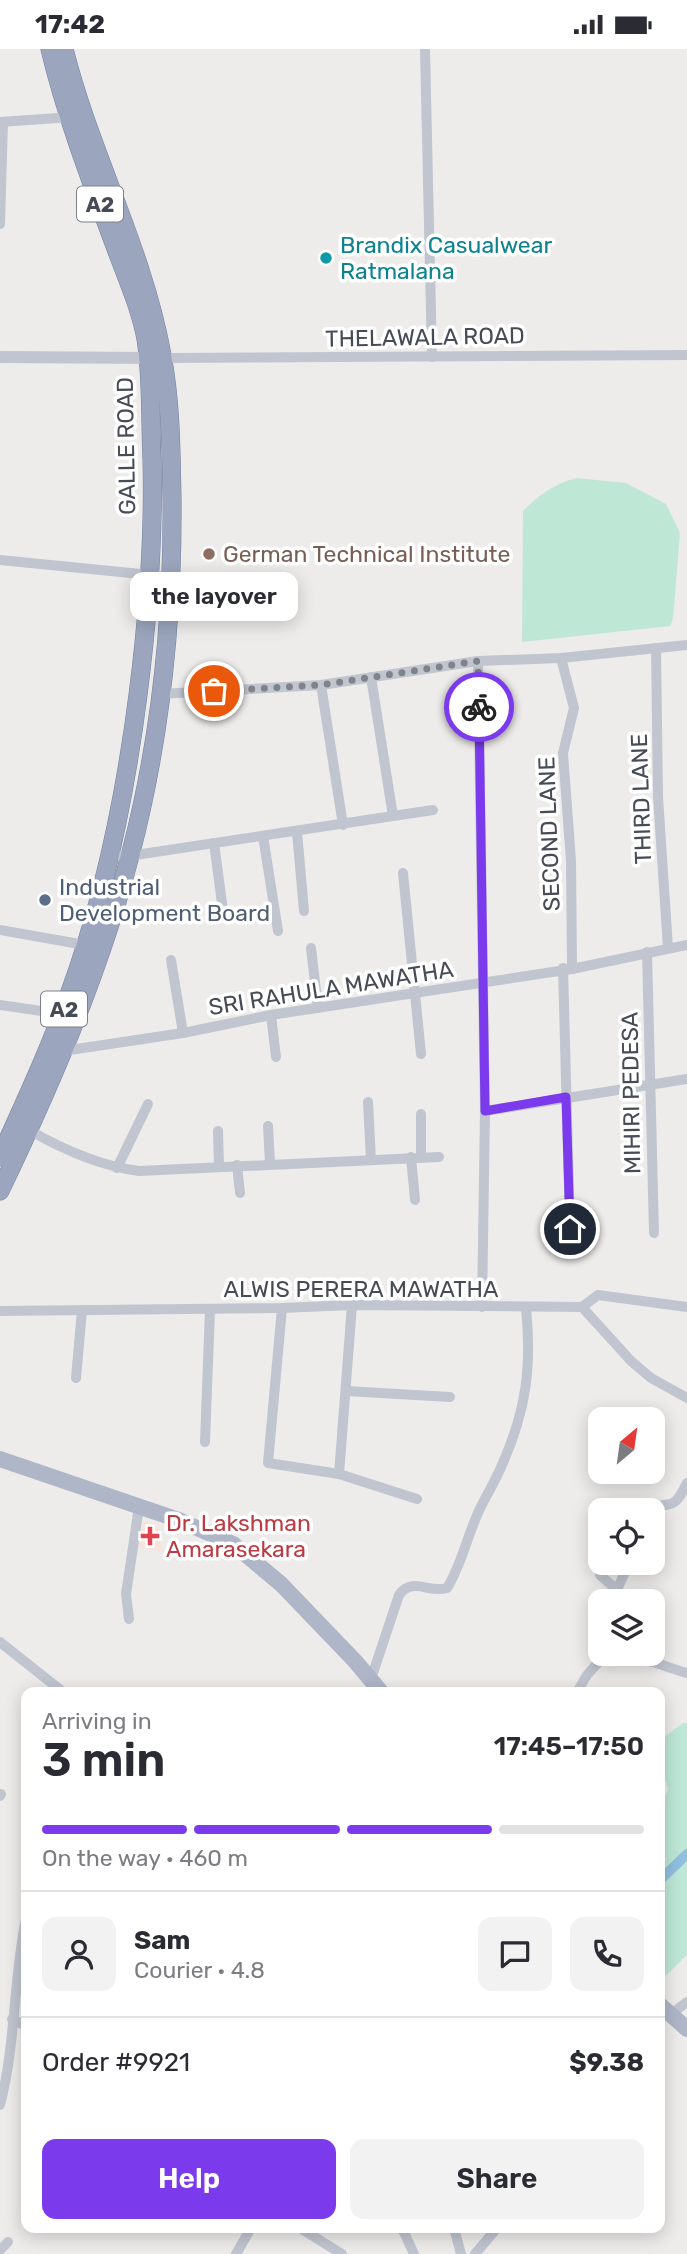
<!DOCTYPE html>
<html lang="en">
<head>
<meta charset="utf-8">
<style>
	:root { --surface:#fff; --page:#f2f2f3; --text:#2b2b33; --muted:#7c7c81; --line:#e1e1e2; --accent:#7c3aed }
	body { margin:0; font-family:Rubik,sans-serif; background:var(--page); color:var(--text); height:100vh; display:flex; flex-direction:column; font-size:26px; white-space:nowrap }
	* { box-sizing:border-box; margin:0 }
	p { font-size:23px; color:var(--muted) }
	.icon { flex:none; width:38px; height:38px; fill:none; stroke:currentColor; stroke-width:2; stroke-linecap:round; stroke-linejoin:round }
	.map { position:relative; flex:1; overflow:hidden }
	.drawer { position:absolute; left:21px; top:1638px; width:644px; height:546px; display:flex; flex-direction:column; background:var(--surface); border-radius:14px; box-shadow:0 4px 18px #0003 }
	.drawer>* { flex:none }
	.needle { width:46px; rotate:29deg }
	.controls { position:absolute; left:588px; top:1358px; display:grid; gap:14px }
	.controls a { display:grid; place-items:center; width:77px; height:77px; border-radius:14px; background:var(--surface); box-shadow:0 4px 18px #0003; font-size:35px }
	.pin { position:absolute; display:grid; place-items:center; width:60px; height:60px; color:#fff; margin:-30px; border:4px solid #fff; border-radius:50%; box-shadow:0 2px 7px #0007 }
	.courier { position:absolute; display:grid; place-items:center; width:70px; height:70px; margin:-35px; border:5px solid #7c3aed; border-radius:50%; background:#fff; color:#222; box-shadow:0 2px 9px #0007 }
	.bubble { position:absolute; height:49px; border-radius:14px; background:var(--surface); box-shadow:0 4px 18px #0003; font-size:23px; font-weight:600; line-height:49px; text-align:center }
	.headline em { font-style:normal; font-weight:600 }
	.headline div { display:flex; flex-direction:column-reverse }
	.headline { display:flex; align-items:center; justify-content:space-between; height:119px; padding:0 21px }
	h1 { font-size:46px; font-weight:600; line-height:52px }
	.bar { display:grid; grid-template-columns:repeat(4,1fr); gap:10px 7px; align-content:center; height:84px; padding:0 21px }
	.bar i { height:9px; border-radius:5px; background:var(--line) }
	.bar .on { background:var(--accent) }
	.bar p { grid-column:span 4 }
	.line { display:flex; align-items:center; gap:18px; padding:0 21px; border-top:2px solid var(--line) }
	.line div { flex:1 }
	.round { display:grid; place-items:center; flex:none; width:74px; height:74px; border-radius:14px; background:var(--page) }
	.cta { display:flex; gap:14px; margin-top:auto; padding:14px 21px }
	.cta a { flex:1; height:80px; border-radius:14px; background:var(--accent); color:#fff; font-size:28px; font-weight:600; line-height:80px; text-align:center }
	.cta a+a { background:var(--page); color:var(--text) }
	.status { display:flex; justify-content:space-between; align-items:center; height:49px; padding:0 35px; background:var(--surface); direction:ltr }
	.status svg { height:19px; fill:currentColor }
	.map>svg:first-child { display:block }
	.medical { fill:#f6e4dd }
	.green { fill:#bee7d6 }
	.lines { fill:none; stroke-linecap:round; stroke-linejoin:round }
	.canal { stroke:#90bfdf; stroke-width:10 }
	.trunk-casing { stroke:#7481a0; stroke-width:19 }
	.minor { stroke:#c0c5cf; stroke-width:10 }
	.tertiary { stroke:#c0c5cf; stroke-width:12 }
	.primary { stroke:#aeb6c7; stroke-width:16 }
	.trunk { stroke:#9ba6be; stroke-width:18 }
	.done { stroke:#81838a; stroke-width:7; stroke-dasharray:0 12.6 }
	.route { stroke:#7c3aed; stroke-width:9 }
	.culture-dot { fill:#0f9aa8; stroke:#fff; stroke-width:2.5 }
	.education-dot { fill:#8d6e63; stroke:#fff; stroke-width:2.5 }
	.service-dot { fill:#5c6f8a; stroke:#fff; stroke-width:2.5 }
	.health-dot { fill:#e0444e; stroke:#fff; stroke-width:2.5 }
	.labels { text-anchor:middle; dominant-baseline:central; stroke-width:7; stroke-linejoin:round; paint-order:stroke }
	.shield { fill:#fff; stroke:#7e8189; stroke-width:2 }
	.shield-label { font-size:21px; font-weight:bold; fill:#464b56 }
	.culture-label { font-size:23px; fill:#0d838f; stroke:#fff; text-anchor:start }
	.street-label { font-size:23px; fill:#464b56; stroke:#fff }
	.education-label { font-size:23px; fill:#785e54; stroke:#fff; text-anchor:start }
	.service-label { font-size:23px; fill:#4e5e75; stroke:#fff; text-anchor:start }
	.health-label { font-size:23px; fill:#be3a42; stroke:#fff; text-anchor:start }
</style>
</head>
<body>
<div class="status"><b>17:42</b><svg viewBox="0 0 49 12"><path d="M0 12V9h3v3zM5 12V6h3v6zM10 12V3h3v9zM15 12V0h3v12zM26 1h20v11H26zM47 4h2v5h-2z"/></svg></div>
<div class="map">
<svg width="687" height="2205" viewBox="0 0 687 2205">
	<rect width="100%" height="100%" fill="#eeeceb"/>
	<path class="medical" d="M144 1472 160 1476 162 1503 135 1498Z"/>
	<g class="green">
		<path d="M576 429 626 434 666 455 680 484 673 570 670 577 522 593 523 462C537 447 556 434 576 429Z"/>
		<path d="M683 1674H687V1906L660 1932V1757L668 1741 666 1733 660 1731V1691Z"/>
	</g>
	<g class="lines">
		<path class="canal" d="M660 1831 687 1805"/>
		<defs>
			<g id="trunk">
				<path d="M0 1108C25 1053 50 999 70 943 105 847 125 747 138 646 148 568 154 490 152 411 150 371 152 329 146 290 140 258 126 227 115 197 91 132 66 67 50 0"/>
				<path d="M0 1142C59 1019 113 891 142 757 164 656 173 552 172 449 171 402 171 353 162 306 143 200 90 104 64 0"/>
			</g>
		</defs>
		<use href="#trunk" class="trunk-casing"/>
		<g class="minor">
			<path d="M425 0 432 308"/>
			<path d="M0 73 72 68"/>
			<path d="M0 175 3 73"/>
			<path d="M163 309 687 306"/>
			<path d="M0 511 171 528"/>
			<path d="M656 599 658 748 668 899"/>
			<path d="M561 609 574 659 563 704 571 812 572 920"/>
			<path d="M478 612 485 1062 482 1258"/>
			<path d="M321 636 343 776"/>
			<path d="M160 645 321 636 478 612 561 609 687 596"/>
			<path d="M393 767 433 761"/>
			<path d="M297 783 304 862"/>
			<path d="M263 787 278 882"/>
			<path d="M214 794 223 862"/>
			<path d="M111 806 129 807 393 767 371 628"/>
			<path d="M403 824 421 1005"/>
			<path d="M0 881 85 896"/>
			<path d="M311 899 318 959"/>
			<path d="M647 903 654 1184"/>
			<path d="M171 911 183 984"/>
			<path d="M563 919 570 1180"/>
			<path d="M0 956 62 965"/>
			<path d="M271 966 276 1008"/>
			<path d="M63 1002 183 984 271 966 572 920 687 896"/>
			<path d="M368 1053 371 1111"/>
			<path d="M485 1062 687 1030"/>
			<path d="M268 1077 270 1114"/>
			<path d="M29 1081C62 1100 100 1117 139 1122L439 1108"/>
			<path d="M218 1082 219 1118"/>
			<path d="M411 1108 415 1151"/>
			<path d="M421 1108V1065"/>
			<path d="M237 1116 240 1144"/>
			<path d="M117 1119 148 1055"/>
			<path d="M582 1258 598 1246 687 1258"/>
			<path d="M282 1259 268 1414 339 1425 417 1450"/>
			<path d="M0 1262 282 1259 352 1256 582 1258 631 1312 651 1329 687 1349"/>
			<path d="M76 1329 82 1261"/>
			<path d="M346 1342 450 1348"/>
			<path d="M205 1393 210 1260"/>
			<path d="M339 1425 352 1256"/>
			<path d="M653 1461 655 1457C677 1456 677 1453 687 1434"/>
			<path d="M600 1526 617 1541 629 1514"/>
			<path d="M129 1570 126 1545 139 1458"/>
			<path d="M0 1593 63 1643"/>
			<path d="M371 1630 399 1546C413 1527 429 1545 447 1539 461 1517 467 1488 478 1464 485 1448 495 1433 502 1416 526 1362 532 1318 526 1259"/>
			<path d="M577 1643 587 1626 605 1606C633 1604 660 1616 687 1624"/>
			<path d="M0 1747 1 1745"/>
			<path d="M670 1966 687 1953"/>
			<path d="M12 1970 26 1977"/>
			<path d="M0 2056C16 1995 13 1931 26 1870"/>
			<path d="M300 2179 342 2205"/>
			<path d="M402 2179 414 2205"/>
			<path d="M454 2179 461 2205"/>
			<path d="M0 2201 8 2193"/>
			<path d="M236 2205 251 2179"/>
			<path d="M475 2205 497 2179"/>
		</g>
		<path class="tertiary" d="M0 308 154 309"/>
		<g class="primary">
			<path d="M0 1410 179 1471 233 1495 281 1535 355 1612 381 1643"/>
			<path d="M660 1956 687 1980"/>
		</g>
		<use href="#trunk" class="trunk"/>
	</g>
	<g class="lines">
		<path class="done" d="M214 642 321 636 478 612 479 658"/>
		<path class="route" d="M479 658 485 1062 566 1048 570 1180"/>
	</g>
	<circle class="culture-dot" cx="326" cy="209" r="7"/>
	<circle class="education-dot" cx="209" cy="505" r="7"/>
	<circle class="service-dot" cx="45" cy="851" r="7"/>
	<path class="health-dot" d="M146.5 1476.5h7v7h7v7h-7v7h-7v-7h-7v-7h7z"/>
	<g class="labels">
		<g class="shield">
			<rect x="77" y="137.5" width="46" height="35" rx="5"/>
			<rect x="41" y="942.5" width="46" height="35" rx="5"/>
		</g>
		<g class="shield-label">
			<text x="100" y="155">A2</text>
			<text x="64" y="960">A2</text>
		</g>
		<g class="culture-label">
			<text x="340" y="196">Brandix Casualwear<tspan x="340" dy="26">Ratmalana</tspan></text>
		</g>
		<g class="street-label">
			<text transform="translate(425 288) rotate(-1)">THELAWALA ROAD</text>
			<text transform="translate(126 397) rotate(-91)">GALLE ROAD</text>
			<text transform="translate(641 750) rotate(-92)">THIRD LANE</text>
			<text transform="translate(549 785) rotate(-92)">SECOND LANE</text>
			<text transform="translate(331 939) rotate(-9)">SRI RAHULA MAWATHA</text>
			<text transform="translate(631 1044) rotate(-91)">MIHIRI PEDESA</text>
			<text x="361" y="1240">ALWIS PERERA MAWATHA</text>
		</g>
		<g class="education-label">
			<text x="223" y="505">German Technical Institute</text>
		</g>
		<g class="service-label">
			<text x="59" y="838">Industrial<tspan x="59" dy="26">Development Board</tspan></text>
		</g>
		<g class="health-label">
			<text x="166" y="1474">Dr. Lakshman<tspan x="166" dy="26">Amarasekara</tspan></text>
		</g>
	</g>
</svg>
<div class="controls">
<a><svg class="needle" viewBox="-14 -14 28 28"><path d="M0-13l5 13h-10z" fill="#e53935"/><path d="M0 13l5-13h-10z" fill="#7c7c81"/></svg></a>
<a><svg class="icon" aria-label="locate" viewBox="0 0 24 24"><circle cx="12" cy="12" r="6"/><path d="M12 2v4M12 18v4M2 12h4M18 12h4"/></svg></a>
<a><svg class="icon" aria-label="layers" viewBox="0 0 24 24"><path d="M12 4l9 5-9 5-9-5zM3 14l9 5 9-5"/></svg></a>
</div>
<div class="pin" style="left:214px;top:642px;background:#ea580c"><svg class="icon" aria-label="bag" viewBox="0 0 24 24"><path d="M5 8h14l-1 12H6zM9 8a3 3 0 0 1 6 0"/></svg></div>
<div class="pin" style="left:570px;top:1180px;background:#1f2937"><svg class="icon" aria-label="home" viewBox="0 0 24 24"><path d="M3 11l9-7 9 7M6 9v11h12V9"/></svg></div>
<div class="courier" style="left:479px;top:658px"><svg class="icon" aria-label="bike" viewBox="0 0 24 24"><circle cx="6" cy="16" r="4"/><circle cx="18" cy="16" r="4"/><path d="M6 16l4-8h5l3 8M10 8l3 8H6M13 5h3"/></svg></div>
<div class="bubble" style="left:130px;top:523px;width:168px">the layover</div>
<section class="drawer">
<div class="headline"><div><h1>3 min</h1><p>Arriving in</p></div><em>17:45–17:50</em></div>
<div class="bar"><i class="on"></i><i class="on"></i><i class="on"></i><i></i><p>On the way · 460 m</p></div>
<div class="line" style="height:126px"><a class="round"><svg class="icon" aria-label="person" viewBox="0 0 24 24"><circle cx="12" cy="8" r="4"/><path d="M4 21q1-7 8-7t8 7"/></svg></a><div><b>Sam</b><p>Courier · 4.8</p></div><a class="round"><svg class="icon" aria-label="chat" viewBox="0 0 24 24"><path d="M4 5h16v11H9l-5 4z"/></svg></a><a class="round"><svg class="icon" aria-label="phone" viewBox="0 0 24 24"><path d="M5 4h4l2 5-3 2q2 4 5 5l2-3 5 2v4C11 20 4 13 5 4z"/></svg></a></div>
<div class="line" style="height:91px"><div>Order #9921</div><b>$9.38</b></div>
<div class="cta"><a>Help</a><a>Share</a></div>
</section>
</div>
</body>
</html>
